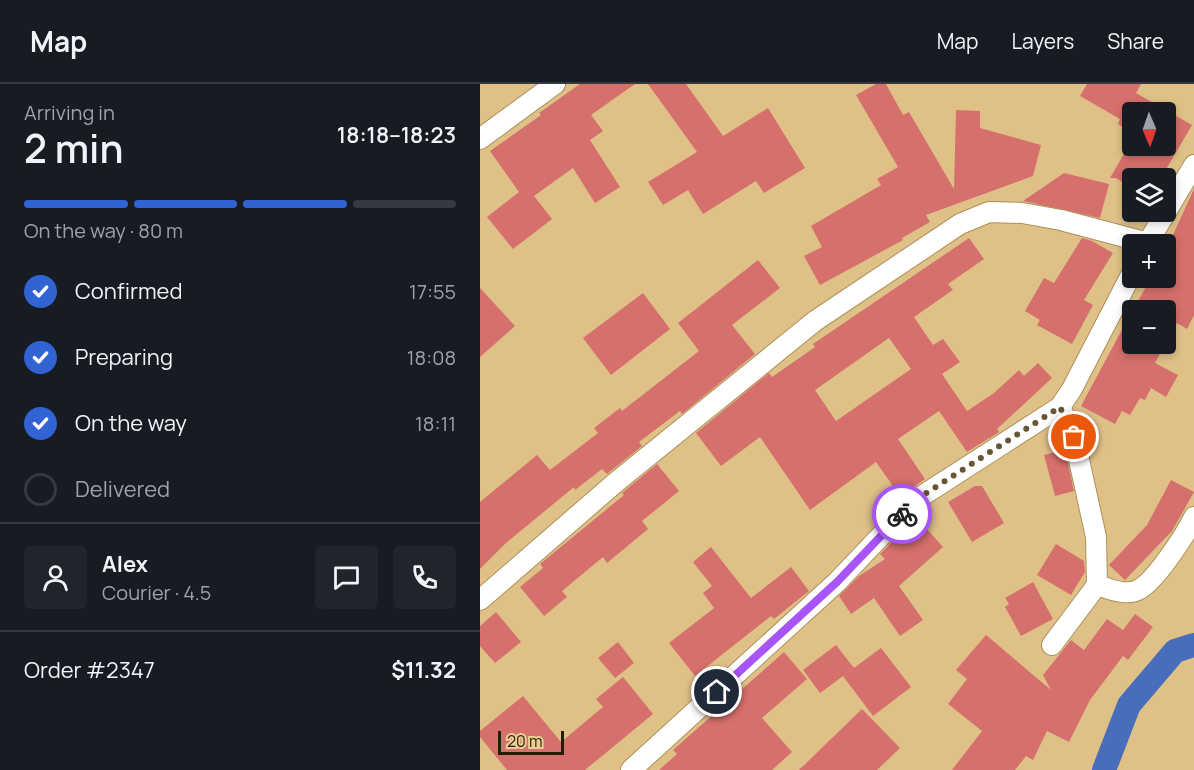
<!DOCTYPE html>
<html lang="en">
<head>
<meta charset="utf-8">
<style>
	:root { --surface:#171b24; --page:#20242c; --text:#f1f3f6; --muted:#9ea1a6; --line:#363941; --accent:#3163d2 }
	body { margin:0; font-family:Manrope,sans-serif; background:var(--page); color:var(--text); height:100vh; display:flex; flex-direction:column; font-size:22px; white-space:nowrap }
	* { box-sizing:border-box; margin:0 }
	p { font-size:20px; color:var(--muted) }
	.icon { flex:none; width:33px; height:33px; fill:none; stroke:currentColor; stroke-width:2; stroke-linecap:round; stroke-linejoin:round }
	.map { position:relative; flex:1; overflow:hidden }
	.side { display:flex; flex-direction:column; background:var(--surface); width:480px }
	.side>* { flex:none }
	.needle { width:39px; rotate:178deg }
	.controls { position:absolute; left:642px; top:18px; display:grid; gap:12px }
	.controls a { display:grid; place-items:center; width:54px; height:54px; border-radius:6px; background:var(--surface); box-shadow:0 3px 9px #0003; font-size:30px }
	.scale { position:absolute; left:18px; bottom:15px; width:66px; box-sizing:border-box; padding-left:6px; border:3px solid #271c05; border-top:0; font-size:16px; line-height:21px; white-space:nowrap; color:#271c05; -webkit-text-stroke:4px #ecce94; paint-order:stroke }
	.pin { position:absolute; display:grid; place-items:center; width:51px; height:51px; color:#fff; margin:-26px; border:3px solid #fff; border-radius:50%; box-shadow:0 2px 6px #0007 }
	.courier { position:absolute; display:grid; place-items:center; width:60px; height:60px; margin:-30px; border:4px solid #a855f7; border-radius:50%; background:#fff; color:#222; box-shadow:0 2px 8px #0007 }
	.headline em { font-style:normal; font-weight:600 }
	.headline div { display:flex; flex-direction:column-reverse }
	.headline { display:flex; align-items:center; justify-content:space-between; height:102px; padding:0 24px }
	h1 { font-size:39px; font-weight:600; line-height:45px }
	.bar { display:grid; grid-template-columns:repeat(4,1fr); gap:9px 6px; align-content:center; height:72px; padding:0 24px }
	.bar i { height:8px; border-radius:4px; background:var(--line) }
	.bar .active { background:var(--accent) }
	.bar p { grid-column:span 4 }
	.line { display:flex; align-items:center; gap:15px; padding:0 24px; border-top:2px solid var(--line) }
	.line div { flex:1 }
	.round { display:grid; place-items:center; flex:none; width:63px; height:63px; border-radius:6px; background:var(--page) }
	ol { padding:0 24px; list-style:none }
	li { display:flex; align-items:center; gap:18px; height:66px }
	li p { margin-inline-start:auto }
	li .icon { padding:6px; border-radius:50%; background:var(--accent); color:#fff; stroke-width:4 }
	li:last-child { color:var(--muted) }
	li i { width:33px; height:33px; border:3px solid var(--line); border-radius:50% }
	header { display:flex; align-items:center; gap:36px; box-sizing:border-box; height:84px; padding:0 30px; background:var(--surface); border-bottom:2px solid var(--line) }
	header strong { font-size:28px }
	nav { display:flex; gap:33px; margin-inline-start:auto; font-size:21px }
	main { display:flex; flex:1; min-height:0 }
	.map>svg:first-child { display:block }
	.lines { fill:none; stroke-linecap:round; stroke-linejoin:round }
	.canal { stroke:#486dbb; stroke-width:24 }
	.building { fill:#d6706c; fill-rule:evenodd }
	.minor-casing { stroke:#ac9058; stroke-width:22 }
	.minor { stroke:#fff; stroke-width:20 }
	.done { stroke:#675633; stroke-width:6; stroke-dasharray:0 10.8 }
	.route { stroke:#a855f7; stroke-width:8 }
</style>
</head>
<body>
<header>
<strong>Map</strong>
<nav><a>Map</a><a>Layers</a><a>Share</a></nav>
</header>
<main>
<section class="side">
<div class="headline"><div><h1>2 min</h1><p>Arriving in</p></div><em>18:18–18:23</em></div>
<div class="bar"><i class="active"></i><i class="active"></i><i class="active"></i><i></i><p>On the way · 80 m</p></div>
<ol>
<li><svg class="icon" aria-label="check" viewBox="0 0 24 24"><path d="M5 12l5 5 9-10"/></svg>Confirmed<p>17:55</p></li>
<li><svg class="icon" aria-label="check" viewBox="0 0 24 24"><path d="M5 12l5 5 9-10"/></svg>Preparing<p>18:08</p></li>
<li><svg class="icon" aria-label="check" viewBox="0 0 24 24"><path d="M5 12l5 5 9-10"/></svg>On the way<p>18:11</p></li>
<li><i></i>Delivered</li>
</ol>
<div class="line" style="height:108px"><a class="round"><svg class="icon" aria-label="person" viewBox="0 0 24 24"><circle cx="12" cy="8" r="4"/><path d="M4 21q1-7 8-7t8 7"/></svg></a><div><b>Alex</b><p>Courier · 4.5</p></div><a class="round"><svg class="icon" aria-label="chat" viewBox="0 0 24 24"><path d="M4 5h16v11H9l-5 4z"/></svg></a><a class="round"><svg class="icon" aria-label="phone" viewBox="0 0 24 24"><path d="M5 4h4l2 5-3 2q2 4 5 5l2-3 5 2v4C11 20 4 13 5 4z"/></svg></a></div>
<div class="line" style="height:78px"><div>Order #2347</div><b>$11.32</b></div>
</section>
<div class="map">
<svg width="714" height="686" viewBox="0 0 714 686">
	<rect width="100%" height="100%" fill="#dfc188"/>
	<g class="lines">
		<path class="canal" d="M624 686 649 621 695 567 714 561"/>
	</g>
	<g class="building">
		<path d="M100 0H155L111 31 123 47 110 56 140 103 115 119 93 84 54 112 72 135 33 165 7 133 39 108 10 67 61 31 59 29Z"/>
		<path d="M168 0H206L243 52 288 24 325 84 284 109 276 97 223 130 208 106 183 121 168 98 217 68Z"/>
		<path d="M396 0H406L423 31 429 28 474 105 476 26 500 27V44L561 61 553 92 446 131 450 138 422 154 423 156 340 201 324 172 342 163 331 142 401 101 397 95 418 83 376 11Z"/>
		<path d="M607 0H661L656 9 712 41 681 94H652V104L636 94H630L652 56V62H686V28H652V49L638 40 640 35 600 12Z"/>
		<path d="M584 89 629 100 620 134 543 117Z"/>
		<path d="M714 105V231L707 245 697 239 675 279 698 291 686 313 671 304 665 316 660 314 650 331 642 327 635 340 601 322 652 227V260H686V226H653L671 194H686V166Z"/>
		<path d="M489 154 504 175 468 200 473 206 434 233 453 261 463 255 480 278 462 290 487 327 514 309 539 286 544 292 558 279 572 294 517 345 519 348 487 368 459 327 418 355 445 395 420 412 396 378 330 426 280 353 241 382 216 349 289 289 292 293 335 263 333 260ZM409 254 431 285 356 337 335 306Z"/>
		<path d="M602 154 612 157 633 169 604 216 613 221 592 260 557 241 560 236 545 227 564 194 574 199Z"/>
		<path d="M278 176 300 204 252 241 275 270 202 330 200 327 159 358 162 362 127 390 122 385 95 406 94 403 26 459 0 485V418L57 371 70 386 118 349 114 344 140 324 142 327 219 267 198 239Z"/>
		<path d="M0 204 35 242 0 273Z"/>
		<path d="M163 209 190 245 131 291 103 254Z"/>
		<path d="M585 366 594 407 575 412 564 371Z"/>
		<path d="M177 380 199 407 162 437 168 445 127 479 123 473 82 507 87 513 64 532 40 503 63 484 60 480 144 411 142 409Z"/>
		<path d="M691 396 714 408 692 447 645 496 629 481 667 441Z"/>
		<path d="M495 402H502L524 439 492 458 468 418Z"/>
		<path d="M439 436 463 463 419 502 443 536 420 552 394 514 371 530 359 512 379 492 405 475 400 470 416 454Z"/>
		<path d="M576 460 604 477 605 488 591 511 557 491Z"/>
		<path d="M231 463 271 514 311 483 329 507 294 535 291 532 215 592 189 559 234 524 223 509 232 502 213 478Z"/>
		<path d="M553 498 573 535 541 552 525 523 529 520 525 514Z"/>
		<path d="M16 528 41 558 15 579 0 562V542Z"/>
		<path d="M655 530 673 543 648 576 643 572 610 616 589 658 567 647 553 676 546 672 535 686H472L502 647 468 620 487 595 476 586 506 551 571 606 563 591 591 556 604 566 627 535 643 546Z"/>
		<path d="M138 558 154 579 135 594 118 574Z"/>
		<path d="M356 561 374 584 340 609 323 586Z"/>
		<path d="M401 564 431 603 393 632 363 592Z"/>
		<path d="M304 568 327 595 282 634 312 668 292 686H179L197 670 193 666Z"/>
		<path d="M143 593 173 630 105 686H27L0 653V647L43 612 81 658 123 623 116 615Z"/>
		<path d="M382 625 420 664 397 686H319Z"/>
	</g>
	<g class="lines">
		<defs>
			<g id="minor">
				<path d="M0 55 75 0"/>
				<path d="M667 160 714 81"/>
				<path d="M617 501C630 505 645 512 658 506 675 498 706 450 714 433"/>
				<path d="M0 516 135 399 335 237 480 140 509 128 542 129 581 136 668 159"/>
				<path d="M572 561 617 501 616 453 594 353 580 323"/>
				<path d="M151 686 357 498 434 417 580 323 592 305 652 189"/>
			</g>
		</defs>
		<use href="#minor" class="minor-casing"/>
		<use href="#minor" class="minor"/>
	</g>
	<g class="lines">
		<path class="done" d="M422 430 434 417 580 323 594 353"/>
		<path class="route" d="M237 608 357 498 422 430"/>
	</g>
</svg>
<div class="controls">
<a><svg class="needle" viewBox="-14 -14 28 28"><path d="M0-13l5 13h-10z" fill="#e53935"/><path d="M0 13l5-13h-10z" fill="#9ea1a6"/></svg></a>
<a><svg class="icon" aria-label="layers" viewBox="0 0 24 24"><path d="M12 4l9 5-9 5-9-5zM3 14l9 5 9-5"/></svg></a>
<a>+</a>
<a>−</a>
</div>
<div class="scale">20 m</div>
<div class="pin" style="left:594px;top:353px;background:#ea580c"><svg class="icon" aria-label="bag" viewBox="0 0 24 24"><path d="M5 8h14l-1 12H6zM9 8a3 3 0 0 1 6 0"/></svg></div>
<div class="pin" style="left:237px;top:608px;background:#1f2937"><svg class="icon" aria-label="home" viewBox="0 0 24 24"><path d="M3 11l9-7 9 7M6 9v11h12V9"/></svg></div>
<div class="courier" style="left:422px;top:430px"><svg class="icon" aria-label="bike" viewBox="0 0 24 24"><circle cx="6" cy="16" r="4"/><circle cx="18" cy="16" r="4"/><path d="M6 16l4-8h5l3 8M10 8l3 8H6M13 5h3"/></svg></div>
</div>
</main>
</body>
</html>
